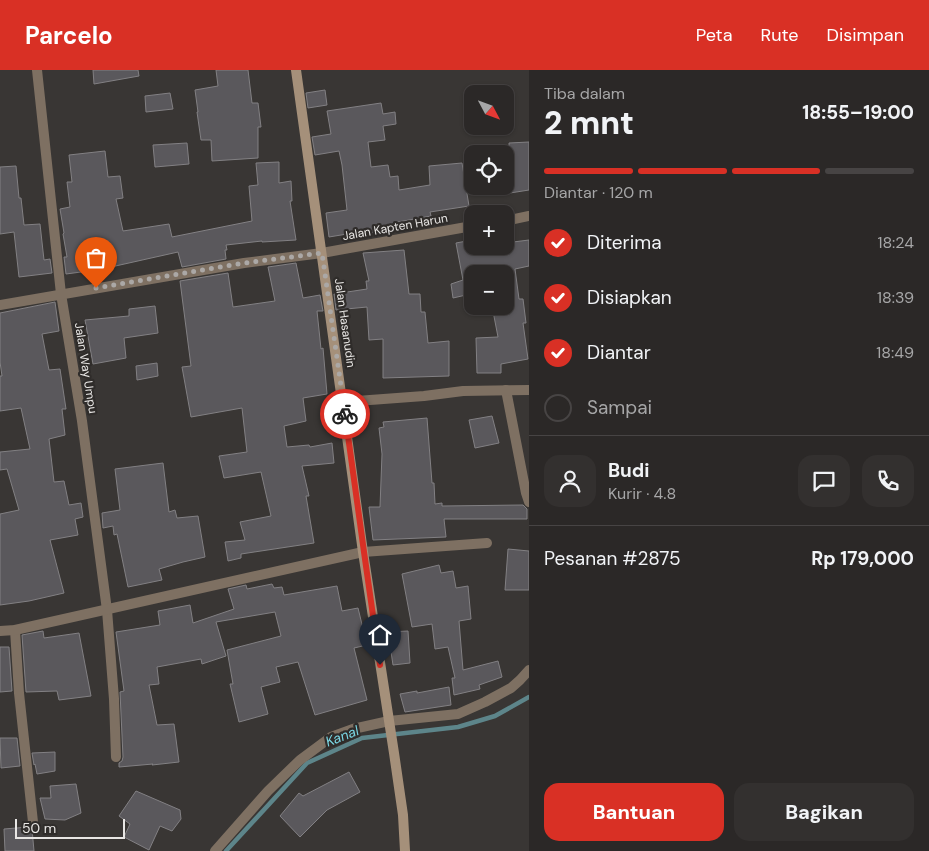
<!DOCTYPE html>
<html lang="id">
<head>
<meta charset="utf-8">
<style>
	:root { --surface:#2b2827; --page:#33302f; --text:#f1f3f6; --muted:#a6a6a7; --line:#474444; --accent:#d93025 }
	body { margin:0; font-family:"DM Sans",sans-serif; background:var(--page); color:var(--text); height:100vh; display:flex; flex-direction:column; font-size:19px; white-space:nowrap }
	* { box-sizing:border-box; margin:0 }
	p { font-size:16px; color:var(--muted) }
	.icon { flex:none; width:28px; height:28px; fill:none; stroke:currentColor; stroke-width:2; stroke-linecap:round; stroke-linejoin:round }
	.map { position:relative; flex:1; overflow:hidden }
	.drawer { display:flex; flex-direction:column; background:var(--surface); width:400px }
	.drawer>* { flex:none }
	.needle { width:32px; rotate:131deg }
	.buttons { position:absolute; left:464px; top:15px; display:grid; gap:10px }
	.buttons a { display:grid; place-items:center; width:50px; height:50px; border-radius:10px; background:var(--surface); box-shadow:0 1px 4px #0004,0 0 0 1px var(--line); font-size:25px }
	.scale { position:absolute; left:15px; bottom:12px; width:110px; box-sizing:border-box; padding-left:5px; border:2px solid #e8e6e4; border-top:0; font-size:14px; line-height:18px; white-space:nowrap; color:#e8e6e4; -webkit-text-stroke:4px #2f2c2a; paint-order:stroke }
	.pin { position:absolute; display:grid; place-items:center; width:42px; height:42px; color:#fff; margin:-51px -21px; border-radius:50% 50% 50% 0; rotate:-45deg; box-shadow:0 0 5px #0007 }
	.pin .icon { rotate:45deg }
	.courier { position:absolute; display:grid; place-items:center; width:50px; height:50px; margin:-25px; border:4px solid #d93025; border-radius:50%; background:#fff; color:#222; box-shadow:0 1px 6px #0007 }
	.head em { font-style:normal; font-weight:800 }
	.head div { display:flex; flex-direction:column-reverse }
	.head { display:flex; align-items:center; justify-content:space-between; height:85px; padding:0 15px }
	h1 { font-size:32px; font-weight:800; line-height:38px }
	.bar { display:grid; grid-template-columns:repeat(4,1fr); gap:8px 5px; align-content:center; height:60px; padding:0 15px }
	.bar i { height:6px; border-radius:4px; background:var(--line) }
	.bar .on { background:var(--accent) }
	.bar p { grid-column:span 4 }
	.line { display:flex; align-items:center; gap:12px; padding:0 15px; border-top:1px solid var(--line) }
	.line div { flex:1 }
	.round { display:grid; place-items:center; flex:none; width:52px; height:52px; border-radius:15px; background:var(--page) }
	ol { padding:0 15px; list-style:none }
	li { display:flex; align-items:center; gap:15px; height:55px }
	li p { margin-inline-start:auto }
	li .icon { padding:5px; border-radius:50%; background:var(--accent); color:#fff; stroke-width:4 }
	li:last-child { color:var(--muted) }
	li i { width:28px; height:28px; border:2px solid var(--line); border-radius:50% }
	.button { display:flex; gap:10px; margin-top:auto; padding:10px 15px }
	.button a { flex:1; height:58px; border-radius:15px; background:var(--accent); color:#fff; font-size:20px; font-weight:800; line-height:58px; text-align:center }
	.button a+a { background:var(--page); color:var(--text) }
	header { display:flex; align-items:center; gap:30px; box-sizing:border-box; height:70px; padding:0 25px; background:var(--accent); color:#fff }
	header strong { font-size:24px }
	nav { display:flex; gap:28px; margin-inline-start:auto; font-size:18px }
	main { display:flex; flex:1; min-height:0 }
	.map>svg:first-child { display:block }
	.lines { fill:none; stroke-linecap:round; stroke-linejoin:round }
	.stream { stroke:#5d858a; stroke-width:4.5 }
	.building { fill:#5a585c; stroke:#828083 }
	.street { stroke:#7e7062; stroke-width:10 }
	.secondary { stroke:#a5907a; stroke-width:10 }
	.done { stroke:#aba8a6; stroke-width:5; stroke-dasharray:0 9 }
	.route { stroke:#d93025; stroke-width:6 }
	.labels { text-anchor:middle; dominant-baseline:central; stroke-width:4.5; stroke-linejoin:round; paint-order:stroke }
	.street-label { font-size:12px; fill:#e8e6e4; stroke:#2f2c2a }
	.water-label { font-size:14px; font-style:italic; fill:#7ad7e4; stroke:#2f2c2a }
</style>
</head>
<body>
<header>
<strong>Parcelo</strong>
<nav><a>Peta</a><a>Rute</a><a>Disimpan</a></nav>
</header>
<main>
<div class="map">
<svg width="529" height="781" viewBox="0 0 529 781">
	<rect width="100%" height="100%" fill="#393634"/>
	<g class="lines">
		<path class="stream" d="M226 781 307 693 362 668 458 657 495 646 529 627"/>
	</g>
	<g class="building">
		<path d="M93 0H138L139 6 94 14Z"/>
		<path d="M216 0H248L252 33H258L261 57H258V88L212 91 211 70H201L197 42H198L195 20 218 16Z"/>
		<path d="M325 20 327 35 308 38 306 23Z"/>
		<path d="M170 23 173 39 146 42 145 26Z"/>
		<path d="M381 33 383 44 395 42 396 54 383 56 385 70 368 72 371 97 388 95 390 107 398 106 399 120 430 115 429 96 462 93 469 136 430 142 431 146 398 152 399 158 359 165V162L329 167 326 143 347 140 342 95 339 81 315 85 312 67 331 64 327 41Z"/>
		<path d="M529 72V120L510 123 509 73Z"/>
		<path d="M187 73 189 94 155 97 153 75Z"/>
		<path d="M105 81 108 107 120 106 123 128 116 129 123 161 169 154 172 167 252 151 249 116 258 115 256 93 279 92V113L291 111 292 131H290L296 170 262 172V171L226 175 227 180H225L226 189 182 197 178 182 111 197 112 199 97 203 96 200 66 204 64 187H67L63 164 64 163 60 139 70 137 67 112H72L69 85Z"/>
		<path d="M16 96 19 128H21L24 155 40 154 44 190 50 189 52 203 19 207 14 162 0 164V97Z"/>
		<path d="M472 170V176H505V173L529 170V196L515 199 519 229H523L526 253H523L528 289 501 294V303H477L476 268 498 267 492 236H505V204H472V229L467 230 466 225 453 228 451 214 463 210 456 173Z"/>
		<path d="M404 180 409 224H420L421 242H425L428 273 449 271V306L383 308V269L369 270 367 237 336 240 334 224 367 219 366 211H369L363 183Z"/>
		<path d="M296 193 303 228 320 225 323 241H317L321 279 323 278 327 324 303 328 306 351 284 356 287 377 309 375 310 377 332 373 334 393 302 396 309 426H306L314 473 241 484V488L228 491 225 472 245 470 240 452 271 446 261 402 224 408 219 386 247 382 242 338 191 347 182 297 191 296 180 211 228 203 233 237 275 231 268 197Z"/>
		<path d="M55 232 59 261 42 264 49 300 60 299 66 339H62L65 365 49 369 54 412 64 411 69 435 81 433 83 447 75 449 78 465 50 470 64 523 29 531 0 535V444L19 440 7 399 0 400V382L30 379 21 338 0 341V306H2L0 292V243Z"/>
		<path d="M155 236 158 263 124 268 126 288 93 294 85 250 129 246V239Z"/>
		<path d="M157 293 158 306 137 310 136 296Z"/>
		<path d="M492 346 499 373 475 378 469 350Z"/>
		<path d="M427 348 432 413H434L435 434 442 433V436L523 435 527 439V449H444L446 467 373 470 369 437H380L382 384 379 358 384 357 383 352Z"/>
		<path d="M163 393 169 442 175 440 177 448 198 446 205 487 183 492 159 499 162 510 128 517 117 464 114 465 113 456 103 458 102 443 120 440 115 399Z"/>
		<path d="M508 479 529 481V520H505Z"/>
		<path d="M439 495 441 503 453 501 456 518 468 516 471 549 459 551 463 600 498 591 502 607 479 615 480 619 454 625 452 608H455L448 577 435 579 432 554 412 557 402 504Z"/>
		<path d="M272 514 274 518 282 517 284 525 337 516 342 541 358 538 367 575 354 578 367 630 315 645 298 592 276 597 280 612 261 617 268 644 239 652 230 614H233L227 580 281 566 275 542 216 552 226 586 202 594 201 589 157 597 159 614 149 615 157 655 174 654 179 692 152 695 153 694 119 697V693L122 691 123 687 120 622 124 621 116 562 160 555 158 541 190 535 193 553 234 539 228 519 246 515 247 519Z"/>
		<path d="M43 561 44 568 79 563 91 626 59 630 57 621 26 622 22 565Z"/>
		<path d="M408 561 410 593 393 595 388 562Z"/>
		<path d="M0 577H9L12 621 0 622Z"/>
		<path d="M449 617 451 635 405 642 400 624 417 621V623Z"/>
		<path d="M0 668H17L20 696 1 698Z"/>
		<path d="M55 682V701L37 704 35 694 34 695 32 683Z"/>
		<path d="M349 702 360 722 327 740 300 767 280 746 299 723 303 726Z"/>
		<path d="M76 714 81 743 65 750 45 749 40 728H51L50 716Z"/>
		<path d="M136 721 180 740 181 749 172 761 160 756 149 780 124 767 130 754 119 746Z"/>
		<path d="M29 757 32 759 34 781H5L4 759Z"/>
	</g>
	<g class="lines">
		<g class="street">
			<path d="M37 0 61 224 82 351 107 540 114 629 116 687"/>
			<path d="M505 151 529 146"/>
			<path d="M0 235 244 193 322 183 472 156"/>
			<path d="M506 320 526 423 529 432"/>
			<path d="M343 332 424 326 463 321 529 320"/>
			<path d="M15 560 19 623 33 752"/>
			<path d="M0 561 15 560 363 482 487 473"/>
			<path d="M215 781 268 721 300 690 331 667 353 659 389 651 458 644 485 632 511 618 520 610 529 600"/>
		</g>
		<path class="secondary" d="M296 0 363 482 394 683 403 745 405 781"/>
	</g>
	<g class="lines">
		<path class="done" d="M96 218 244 193 322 183 345 344"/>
		<path class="route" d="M345 344 364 482 380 595"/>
	</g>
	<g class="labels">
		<g class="street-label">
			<text transform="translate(395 157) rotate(-10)">Jalan Kapten Harun</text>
			<text transform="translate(345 253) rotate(82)">Jalan Hasanudin</text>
			<text transform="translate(86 298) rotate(81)">Jalan Way Umpu</text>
		</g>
		<g class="water-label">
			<text transform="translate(342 666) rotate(-21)">Kanal</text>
		</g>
	</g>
</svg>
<div class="buttons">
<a><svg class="needle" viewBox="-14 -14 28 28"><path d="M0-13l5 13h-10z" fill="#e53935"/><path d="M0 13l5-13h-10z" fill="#a6a6a7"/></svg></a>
<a><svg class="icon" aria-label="locate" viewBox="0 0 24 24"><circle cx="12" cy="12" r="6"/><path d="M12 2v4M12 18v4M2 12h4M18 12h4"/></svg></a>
<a>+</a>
<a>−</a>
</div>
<div class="scale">50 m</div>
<div class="pin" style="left:96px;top:218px;background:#ea580c"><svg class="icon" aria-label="bag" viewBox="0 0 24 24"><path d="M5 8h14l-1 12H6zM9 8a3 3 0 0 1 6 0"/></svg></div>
<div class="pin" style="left:380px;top:595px;background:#1f2937"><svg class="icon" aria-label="home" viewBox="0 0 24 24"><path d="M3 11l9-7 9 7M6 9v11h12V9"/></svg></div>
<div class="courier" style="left:345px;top:344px"><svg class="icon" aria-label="bike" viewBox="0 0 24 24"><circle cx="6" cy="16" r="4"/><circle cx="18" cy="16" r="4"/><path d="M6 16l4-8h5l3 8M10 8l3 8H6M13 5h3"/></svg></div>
</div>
<section class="drawer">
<div class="head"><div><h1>2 mnt</h1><p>Tiba dalam</p></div><em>18:55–19:00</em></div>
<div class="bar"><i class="on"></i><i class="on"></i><i class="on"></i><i></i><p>Diantar · 120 m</p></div>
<ol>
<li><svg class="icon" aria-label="check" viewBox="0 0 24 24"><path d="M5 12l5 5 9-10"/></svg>Diterima<p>18:24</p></li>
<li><svg class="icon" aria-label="check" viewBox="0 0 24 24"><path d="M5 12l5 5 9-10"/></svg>Disiapkan<p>18:39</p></li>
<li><svg class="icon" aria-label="check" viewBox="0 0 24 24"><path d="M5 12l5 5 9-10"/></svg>Diantar<p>18:49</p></li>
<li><i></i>Sampai</li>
</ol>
<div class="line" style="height:90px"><a class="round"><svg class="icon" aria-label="person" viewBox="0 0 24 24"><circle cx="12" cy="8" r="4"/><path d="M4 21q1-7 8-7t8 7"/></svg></a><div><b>Budi</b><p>Kurir · 4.8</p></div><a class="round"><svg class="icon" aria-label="chat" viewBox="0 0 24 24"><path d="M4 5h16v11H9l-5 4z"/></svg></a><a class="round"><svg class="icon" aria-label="phone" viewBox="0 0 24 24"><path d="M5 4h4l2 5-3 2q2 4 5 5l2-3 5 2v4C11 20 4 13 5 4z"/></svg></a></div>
<div class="line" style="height:65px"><div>Pesanan #2875</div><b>Rp 179,000</b></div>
<div class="button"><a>Bantuan</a><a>Bagikan</a></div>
</section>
</main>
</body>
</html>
